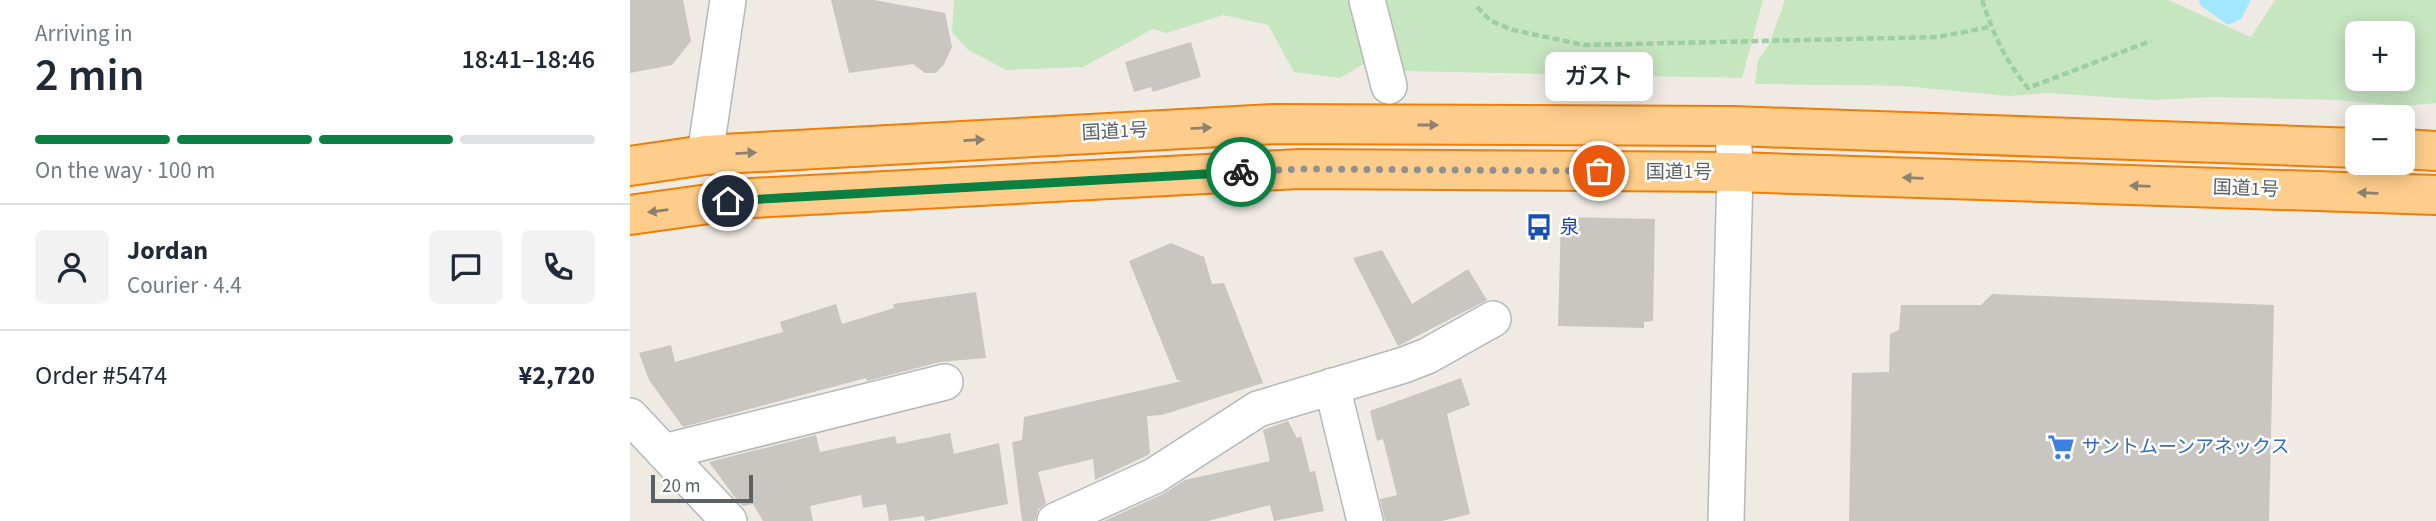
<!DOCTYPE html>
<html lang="en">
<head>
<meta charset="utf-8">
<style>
	:root { --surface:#fff; --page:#f2f2f3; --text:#1f2937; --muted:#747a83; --line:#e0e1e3; --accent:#0b8043 }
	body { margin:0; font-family:"Source Sans 3","Noto Sans JP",sans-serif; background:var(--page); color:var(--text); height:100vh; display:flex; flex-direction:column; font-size:26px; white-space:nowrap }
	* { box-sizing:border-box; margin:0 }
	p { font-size:23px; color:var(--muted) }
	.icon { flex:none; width:38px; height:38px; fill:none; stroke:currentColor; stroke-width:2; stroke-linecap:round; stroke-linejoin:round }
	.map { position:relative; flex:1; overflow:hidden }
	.panel { display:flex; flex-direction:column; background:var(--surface); width:630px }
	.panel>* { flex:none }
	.controls { position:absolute; left:1715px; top:21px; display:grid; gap:14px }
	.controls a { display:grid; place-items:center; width:70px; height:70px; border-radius:10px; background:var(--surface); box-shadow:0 4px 18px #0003; font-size:35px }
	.scale { position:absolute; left:21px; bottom:18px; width:102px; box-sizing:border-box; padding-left:7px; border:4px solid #5c6165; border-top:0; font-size:19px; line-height:24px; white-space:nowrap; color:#5c6165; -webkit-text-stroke:5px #fff; paint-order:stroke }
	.pin { position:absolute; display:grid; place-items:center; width:60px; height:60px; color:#fff; margin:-30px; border:4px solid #fff; border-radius:50%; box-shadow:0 2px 7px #0007 }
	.courier { position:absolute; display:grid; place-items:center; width:70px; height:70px; margin:-35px; border:5px solid #0b8043; border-radius:50%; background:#fff; color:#222; box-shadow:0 2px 9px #0007 }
	.bubble { position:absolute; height:49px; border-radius:10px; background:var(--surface); box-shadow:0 4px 18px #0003; font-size:23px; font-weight:600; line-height:49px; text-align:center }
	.overview em { font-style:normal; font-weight:600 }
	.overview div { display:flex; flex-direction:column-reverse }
	.overview { display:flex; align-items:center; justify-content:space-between; height:119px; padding:0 35px }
	h1 { font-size:46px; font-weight:600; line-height:52px }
	.bar { display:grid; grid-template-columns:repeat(4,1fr); gap:10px 7px; align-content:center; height:84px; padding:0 35px }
	.bar i { height:9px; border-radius:5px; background:var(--line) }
	.bar .selected { background:var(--accent) }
	.bar p { grid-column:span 4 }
	.line { display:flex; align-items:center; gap:18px; padding:0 35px; border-top:2px solid var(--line) }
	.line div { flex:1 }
	.round { display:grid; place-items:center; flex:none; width:74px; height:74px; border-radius:10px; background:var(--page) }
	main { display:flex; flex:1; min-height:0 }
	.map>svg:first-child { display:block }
	.green { fill:#c6e6c0; fill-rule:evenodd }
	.water { fill:#a3e7ff }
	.building { fill:#c9c5c0 }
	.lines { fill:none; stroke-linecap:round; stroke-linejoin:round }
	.minor-casing { stroke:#b4b8bb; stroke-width:38 }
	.highway-casing { stroke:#f27d00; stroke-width:42 }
	.path { stroke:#9dcfa3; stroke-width:4.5; stroke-dasharray:7 3.5; stroke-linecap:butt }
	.minor { stroke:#fff; stroke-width:35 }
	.highway { stroke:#fecd8b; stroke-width:38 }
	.oneway { fill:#8d8170 }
	.done { stroke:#8f9191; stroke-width:7; stroke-dasharray:0 12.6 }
	.route { stroke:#0b8043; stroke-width:9 }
	.labels { text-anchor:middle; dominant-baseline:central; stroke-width:5; stroke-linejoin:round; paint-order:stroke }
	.street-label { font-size:19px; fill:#5c6165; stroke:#fff }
	.transit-label { font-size:19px; fill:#164399; stroke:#fff; text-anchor:start }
	.shop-label { font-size:19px; fill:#366cbe; stroke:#fff; text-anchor:start }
</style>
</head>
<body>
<main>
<section class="panel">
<div class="overview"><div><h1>2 min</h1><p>Arriving in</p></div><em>18:41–18:46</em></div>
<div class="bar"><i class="selected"></i><i class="selected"></i><i class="selected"></i><i></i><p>On the way · 100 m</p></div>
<div class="line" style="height:126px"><a class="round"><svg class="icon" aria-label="person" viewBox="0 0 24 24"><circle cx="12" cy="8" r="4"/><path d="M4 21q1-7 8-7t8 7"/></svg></a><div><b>Jordan</b><p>Courier · 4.4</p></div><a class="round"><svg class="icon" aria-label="chat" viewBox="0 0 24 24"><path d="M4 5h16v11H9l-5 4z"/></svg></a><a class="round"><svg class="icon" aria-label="phone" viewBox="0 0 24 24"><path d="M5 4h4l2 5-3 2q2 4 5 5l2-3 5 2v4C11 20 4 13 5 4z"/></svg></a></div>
<div class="line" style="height:91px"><div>Order #5474</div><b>¥2,720</b></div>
</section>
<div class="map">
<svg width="1806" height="521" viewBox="0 0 1806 521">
	<rect width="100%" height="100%" fill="#efeae4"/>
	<g class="green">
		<path d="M324 0H723L737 62 710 78 664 72 638 25 593 15 537 33 523 29 453 67 376 70 337 49 322 32Z"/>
		<path d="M757 0H1133L1112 78 771 71Z"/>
		<path d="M1155 0H1538L1621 37 1645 0H1806V103L1773 106 1707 100 1582 97 1524 100 1416 93 1379 96 1273 86 1125 84 1128 60 1139 45ZM1773 33V79H1727V33Z"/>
	</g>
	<path class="water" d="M1569 0H1621L1611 19 1598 25 1570 5Z"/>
	<g class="building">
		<path d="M0 0H53L61 41 42 65 0 73Z"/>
		<path d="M201 0H244L315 13 322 47 314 64 306 73H295L283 64 219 73Z"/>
		<path d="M561 42 571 77 523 92 521 87 504 92 495 62Z"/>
		<path d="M931 217 1025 219 1023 321 1014 322V328L928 326Z"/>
		<path d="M541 243 574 257 582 284 594 283 633 383 532 415 517 416 520 454 465 480 463 459 408 472 416 503 408 510 405 521H392L382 442 392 440 394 417 552 381 547 380 499 261Z"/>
		<path d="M752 250 782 304 838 269 857 300 768 346 723 258Z"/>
		<path d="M346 292 356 358 310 362 237 381 236 378 53 427 19 380 9 353 41 345 45 362 153 332 150 322 206 304 212 324 264 308 263 304Z"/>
		<path d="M1362 294 1644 305 1639 521H1219L1222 373 1259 372 1260 334 1269 330 1271 305H1351Z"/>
		<path d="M831 378 840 405 817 414 840 514 812 521H755L750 499 767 495 753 439 747 441 740 411Z"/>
		<path d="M658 421 667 438 671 436 680 472 685 471 694 511 644 521 640 505 578 521H474L533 494 555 480 640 461 633 430Z"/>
		<path d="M320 433 324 454 369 443 378 504 295 521 294 516 259 521 256 504 233 508 231 495 180 506 183 521H133L123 504 113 506 106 499 79 462 186 435 190 452 265 436 267 444Z"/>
	</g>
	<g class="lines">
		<defs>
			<g id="minor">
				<path d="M737 0 759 86"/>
				<path d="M75 155 98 0"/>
				<path d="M702 386 735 521"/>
				<path d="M0 416 99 521"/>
				<path d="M34 452 315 382"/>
				<path d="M425 521 524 476 628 409 774 365 797 356 863 319"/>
				<path d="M1096 521 1105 172 1103 126"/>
			</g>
			<g id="highway">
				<path d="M1773 149 1806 151"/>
				<path d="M0 166 75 155 644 124 1103 126 1727 148"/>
				<path d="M0 215 122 198 670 169 1105 172 1806 195"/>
			</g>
		</defs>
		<use href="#minor" class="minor-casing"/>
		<use href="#highway" class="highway-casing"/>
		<g class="path">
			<path d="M1352 0C1363 33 1375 61 1398 88L1521 41"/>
			<path d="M847 7 861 21 883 30 954 45 1308 37 1360 27"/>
		</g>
		<use href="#minor" class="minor"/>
		<use href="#highway" class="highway"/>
	</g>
	<defs><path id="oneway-solid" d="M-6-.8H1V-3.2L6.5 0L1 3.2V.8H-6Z" transform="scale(1.75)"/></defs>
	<g class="oneway">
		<use href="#oneway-solid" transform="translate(798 125)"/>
		<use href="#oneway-solid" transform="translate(571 128) rotate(-3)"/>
		<use href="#oneway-solid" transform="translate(344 140) rotate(-3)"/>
		<use href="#oneway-solid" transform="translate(116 153) rotate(-3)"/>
		<use href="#oneway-solid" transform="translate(1283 178) rotate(-178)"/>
		<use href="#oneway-solid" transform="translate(1510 186) rotate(-178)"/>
		<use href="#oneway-solid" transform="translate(1738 193) rotate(-178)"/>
		<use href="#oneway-solid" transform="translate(28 211) rotate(172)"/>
	</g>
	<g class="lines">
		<path class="done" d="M611 172 670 169 969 171"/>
		<path class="route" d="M98 201 611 172"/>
	</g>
	<defs>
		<symbol id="bus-bare" viewBox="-9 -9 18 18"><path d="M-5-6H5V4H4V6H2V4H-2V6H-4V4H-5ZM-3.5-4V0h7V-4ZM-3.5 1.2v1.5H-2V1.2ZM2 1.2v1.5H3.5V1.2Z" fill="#1a4fb4" stroke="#fff" stroke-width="2.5" paint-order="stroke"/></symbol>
		<symbol id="supermarket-bare" viewBox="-9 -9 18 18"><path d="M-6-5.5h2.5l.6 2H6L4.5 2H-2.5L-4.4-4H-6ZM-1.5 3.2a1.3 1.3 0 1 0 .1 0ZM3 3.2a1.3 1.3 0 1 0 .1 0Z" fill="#3f7fe0" stroke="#fff" stroke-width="2.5" paint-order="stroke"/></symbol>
	</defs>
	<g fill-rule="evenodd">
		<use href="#bus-bare" x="890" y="208" width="38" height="38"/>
		<use href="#supermarket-bare" x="1412" y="428" width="38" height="38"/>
	</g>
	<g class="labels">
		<g class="street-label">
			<text transform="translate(485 132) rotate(-3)">国道1号</text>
			<text x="1049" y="172">国道1号</text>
			<text transform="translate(1616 189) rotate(2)">国道1号</text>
		</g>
		<g class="transit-label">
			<text x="930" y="227">泉</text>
		</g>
		<g class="shop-label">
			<text x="1452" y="447">サントムーンアネックス</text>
		</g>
	</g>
</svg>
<div class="controls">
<a>+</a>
<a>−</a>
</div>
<div class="scale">20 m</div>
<div class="pin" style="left:969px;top:171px;background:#ea580c"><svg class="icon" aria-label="bag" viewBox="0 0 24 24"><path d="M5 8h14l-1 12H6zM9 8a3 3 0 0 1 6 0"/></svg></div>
<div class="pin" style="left:98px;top:201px;background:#1f2937"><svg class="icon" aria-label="home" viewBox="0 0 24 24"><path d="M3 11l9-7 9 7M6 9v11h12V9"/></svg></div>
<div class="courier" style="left:611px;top:172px"><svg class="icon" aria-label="bike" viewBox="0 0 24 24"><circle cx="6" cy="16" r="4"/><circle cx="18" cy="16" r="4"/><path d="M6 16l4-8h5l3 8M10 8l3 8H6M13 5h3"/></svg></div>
<div class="bubble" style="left:915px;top:52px;width:108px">ガスト</div>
</div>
</main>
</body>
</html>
